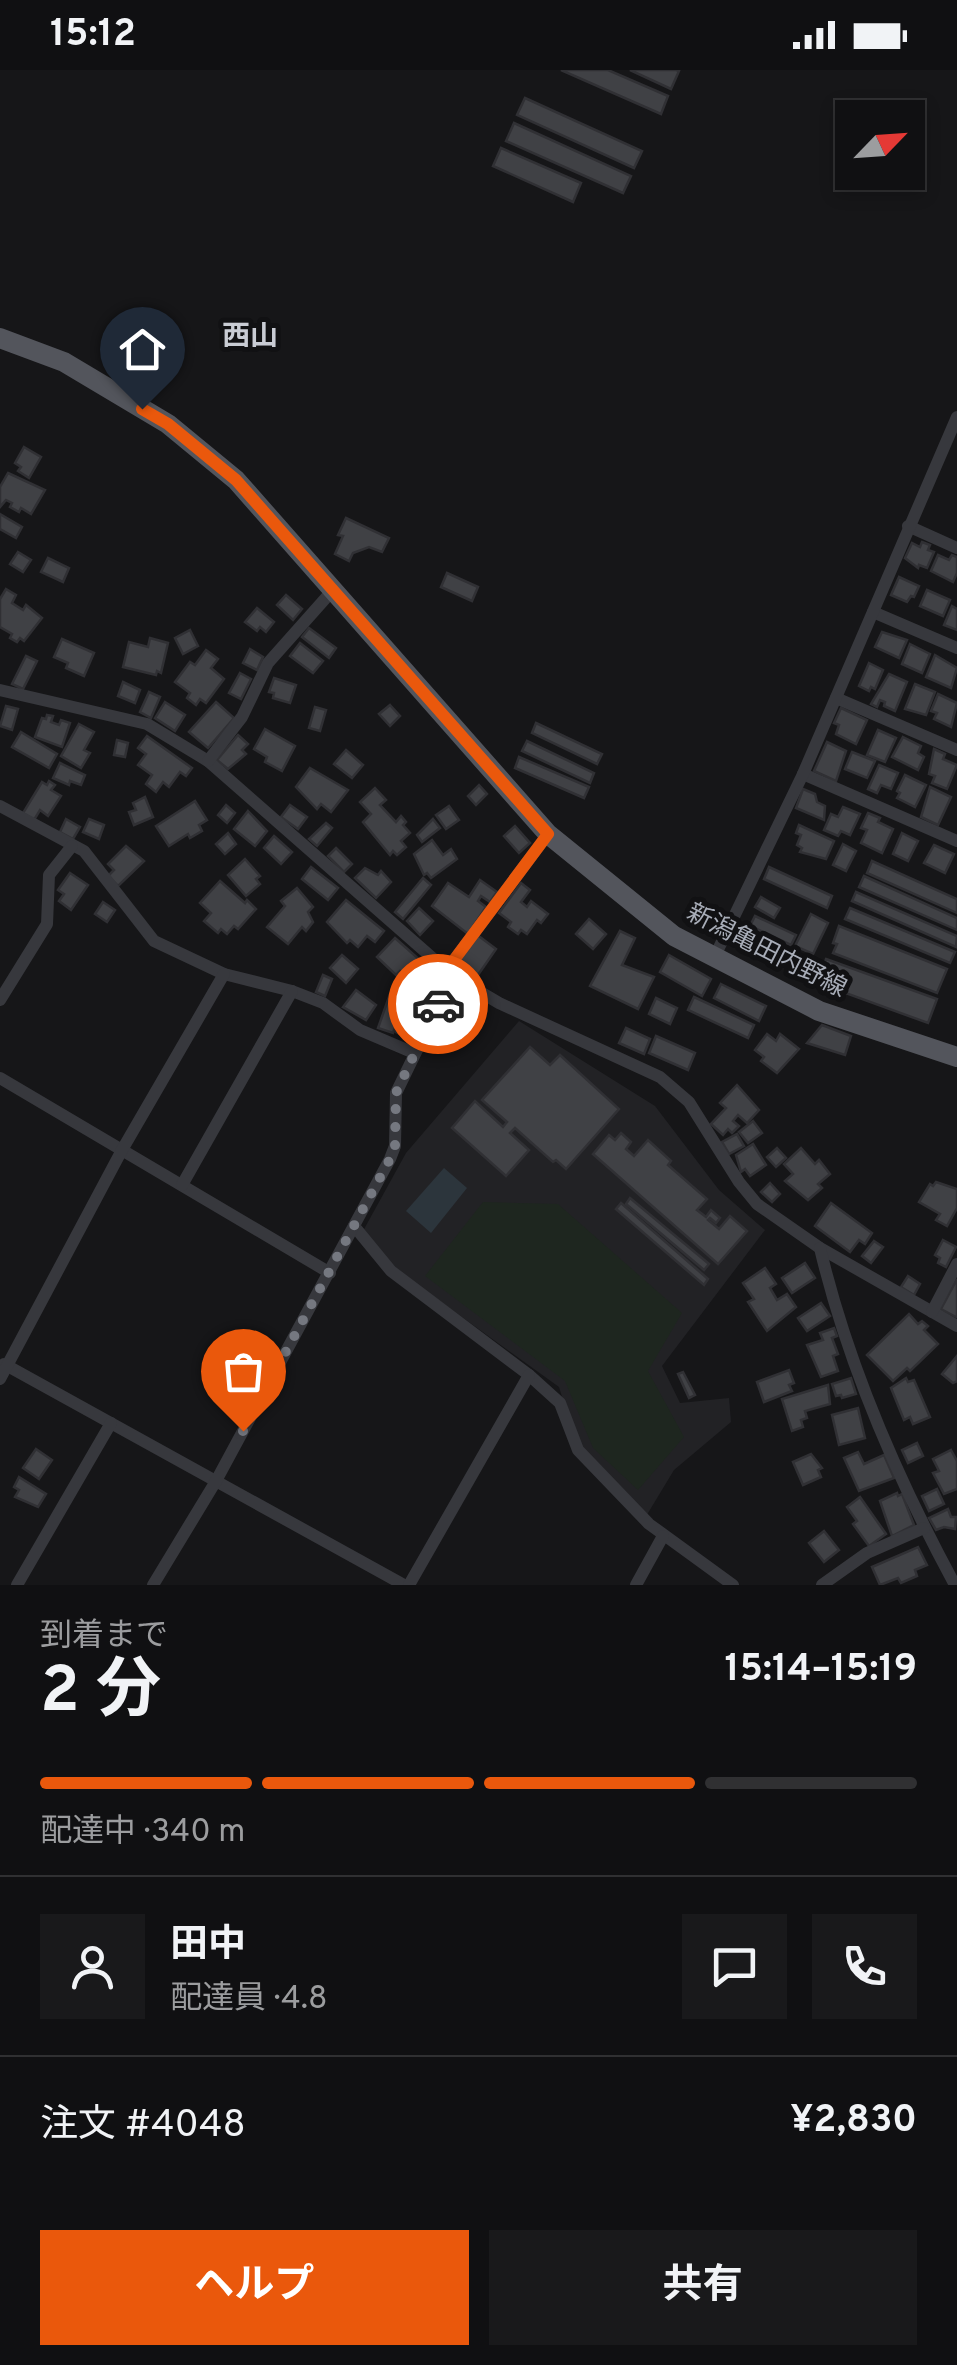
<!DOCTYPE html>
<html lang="ja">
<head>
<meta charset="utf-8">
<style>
	:root { --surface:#101012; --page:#19191b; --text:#f1f3f6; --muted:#9c9d9f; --line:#303032; --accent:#ea580c }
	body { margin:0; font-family:Overpass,"Noto Sans JP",sans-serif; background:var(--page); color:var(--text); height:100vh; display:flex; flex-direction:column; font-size:38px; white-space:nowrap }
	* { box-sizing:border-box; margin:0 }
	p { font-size:32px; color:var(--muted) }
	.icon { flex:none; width:55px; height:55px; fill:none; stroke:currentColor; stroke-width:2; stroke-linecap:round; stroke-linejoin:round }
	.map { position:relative; height:1515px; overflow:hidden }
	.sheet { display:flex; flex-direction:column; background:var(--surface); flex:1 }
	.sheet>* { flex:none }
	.needle { width:65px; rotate:65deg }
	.controls { position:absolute; left:835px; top:30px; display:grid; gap:20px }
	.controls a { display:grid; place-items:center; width:90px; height:90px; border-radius:0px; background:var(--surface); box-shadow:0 5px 15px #0003,0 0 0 2px var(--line); font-size:50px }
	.pin { position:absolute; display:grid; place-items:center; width:85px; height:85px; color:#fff; margin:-102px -42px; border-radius:50% 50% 50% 0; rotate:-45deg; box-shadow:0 0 10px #0007 }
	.pin .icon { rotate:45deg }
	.courier { position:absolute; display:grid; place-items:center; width:100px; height:100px; margin:-50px; border:8px solid #ea580c; border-radius:50%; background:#fff; color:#222; box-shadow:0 2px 12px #0007 }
	.head em { font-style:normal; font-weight:700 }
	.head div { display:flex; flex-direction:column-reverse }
	.head { display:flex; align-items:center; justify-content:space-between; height:170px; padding:0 40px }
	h1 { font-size:65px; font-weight:700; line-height:75px }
	.bar { display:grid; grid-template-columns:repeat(4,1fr); gap:15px 10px; align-content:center; height:120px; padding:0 40px }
	.bar i { height:12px; border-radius:8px; background:var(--line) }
	.bar .selected { background:var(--accent) }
	.bar p { grid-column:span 4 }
	.line { display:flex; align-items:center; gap:25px; padding:0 40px; border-top:2px solid var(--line) }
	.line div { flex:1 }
	.round { display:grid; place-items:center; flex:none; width:105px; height:105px; border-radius:0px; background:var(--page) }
	.cta { display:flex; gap:20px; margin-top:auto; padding:20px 40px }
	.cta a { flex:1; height:115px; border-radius:0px; background:var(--accent); color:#fff; font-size:40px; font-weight:700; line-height:115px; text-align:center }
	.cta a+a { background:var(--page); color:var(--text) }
	.status { display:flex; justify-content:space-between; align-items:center; height:70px; padding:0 50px; background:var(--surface); direction:ltr }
	.status svg { height:28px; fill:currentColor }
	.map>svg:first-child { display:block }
	.built { fill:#222225 }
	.green { fill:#1e261f }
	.water { fill:#2c353c }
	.building { fill:#404145; stroke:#303034; stroke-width:2.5 }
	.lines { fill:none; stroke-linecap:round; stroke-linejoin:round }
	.minor { stroke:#37383d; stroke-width:12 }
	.primary { stroke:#53555c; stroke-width:20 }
	.done { stroke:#757880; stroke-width:10; stroke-dasharray:0 18 }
	.route { stroke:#ea580c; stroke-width:12 }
	.labels { text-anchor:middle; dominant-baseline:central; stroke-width:10; stroke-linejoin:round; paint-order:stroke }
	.street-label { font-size:25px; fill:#a8adb8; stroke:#111113 }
	.neighbourhood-label { font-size:28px; font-weight:bold; fill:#c9ccd4; stroke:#111113 }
</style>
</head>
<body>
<div class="status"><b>15:12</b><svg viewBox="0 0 49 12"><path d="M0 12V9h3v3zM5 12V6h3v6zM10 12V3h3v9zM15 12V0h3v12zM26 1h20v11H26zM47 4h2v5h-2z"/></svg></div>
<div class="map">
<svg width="957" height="1515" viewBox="0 0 957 1515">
	<rect width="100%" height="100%" fill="#161618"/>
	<path class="built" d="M519 951 655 1036 719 1120 765 1160 662 1296 680 1333 729 1328 731 1352 674 1400 645 1448 577 1374 559 1317 383 1190 363 1161 406 1083Z"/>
	<path class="green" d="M483 1132 558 1134 682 1243 648 1301 684 1367 638 1420 593 1378 565 1311 425 1206Z"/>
	<path class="water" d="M444 1098 467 1118 431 1163 406 1141Z"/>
	<g class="building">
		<path d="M561 0H608L668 26 661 44Z"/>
		<path d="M630 0H676L679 1 671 19Z"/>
		<path d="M525 28 642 81 634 98 517 45Z"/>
		<path d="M514 53 631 106 623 123 506 71Z"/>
		<path d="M501 78 581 113 573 132 493 96Z"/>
		<path d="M24 377 41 387 29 408 18 401 21 397 15 393Z"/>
		<path d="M8 403 45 420 31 444 21 438 19 442 10 437 12 433 6 430 0 437V417Z"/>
		<path d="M0 444 22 457 16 468 0 459Z"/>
		<path d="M346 448 389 468 382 482 369 477 353 483 349 491 335 484 343 466 338 465Z"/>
		<path d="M922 472 930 475 928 480 934 482 927 498 919 495 918 498 905 488 912 473 920 477Z"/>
		<path d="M18 482 31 490 23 502 10 494Z"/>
		<path d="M938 485 949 490 952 485 957 487V503L953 512 931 501Z"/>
		<path d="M48 488 69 498 63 512 41 502Z"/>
		<path d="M447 503 478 517 472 531 441 517Z"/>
		<path d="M899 507 919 516 914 527 911 526 907 532 891 525Z"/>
		<path d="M6 519 16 525 12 533 23 540 26 535 42 548 24 571 20 568 17 572 10 568 12 564 0 557V529Z"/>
		<path d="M927 520 950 530 943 546 920 536Z"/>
		<path d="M286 525 302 539 293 550 277 535Z"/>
		<path d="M952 536 957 539V560L944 555Z"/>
		<path d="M257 538 274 552 266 562 260 557 257 561 245 552Z"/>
		<path d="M309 558 336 578 329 588 302 567Z"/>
		<path d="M190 560 198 576 183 584 175 568Z"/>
		<path d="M882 562 907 570 899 588 875 577Z"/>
		<path d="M150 568 168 573 161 603 157 601 156 605 123 597 129 572 148 577Z"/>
		<path d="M62 569 94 583 84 606 66 598 68 593 54 587Z"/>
		<path d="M300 573 323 591 313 603 290 586Z"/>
		<path d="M910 574 930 584 922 603 902 594Z"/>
		<path d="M250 579 263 587 257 600 243 593Z"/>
		<path d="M206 580 218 589 211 598 224 609 206 633 200 629 196 635 187 628 190 623 175 612 190 592 195 595Z"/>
		<path d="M935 585 957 598 951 618 926 607Z"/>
		<path d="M26 586 37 591 23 619 12 614Z"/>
		<path d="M869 593 883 600 875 619 871 617 869 621 859 616Z"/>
		<path d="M240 603 251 609 241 629 229 623Z"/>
		<path d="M889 604 907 612 895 641 884 636 885 632 880 630 877 637 871 634Z"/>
		<path d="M274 608 296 615 290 633 273 628 274 623 269 622Z"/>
		<path d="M123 612 140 620 135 633 118 626Z"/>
		<path d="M915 614 935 622 926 645 905 639Z"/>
		<path d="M149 622 160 627 151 648 140 642Z"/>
		<path d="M938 624 957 633 951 657 934 649 937 643 931 641Z"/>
		<path d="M165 632 185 645 175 661 155 648Z"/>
		<path d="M216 632 234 648 208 678 189 662Z"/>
		<path d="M390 635 400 646 390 656 379 644Z"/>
		<path d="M6 636 18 639 12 660 0 656Z"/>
		<path d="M315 637 326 640 320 661 309 658Z"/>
		<path d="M841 638 867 650 856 674 836 664 839 655 834 653Z"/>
		<path d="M47 645 53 646 51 652 59 655 61 650 70 653 62 677 35 667 42 648 46 649Z"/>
		<path d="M536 653 602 684 597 694 532 663Z"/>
		<path d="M79 654 94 662 84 680 90 683 81 698 61 686Z"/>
		<path d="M265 659 295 676 282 701 265 692 267 687 254 679Z"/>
		<path d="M878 660 896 668 885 692 867 685Z"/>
		<path d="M21 662 57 684 49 698 12 677Z"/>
		<path d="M238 665 248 674 242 680 246 684 228 699 217 690Z"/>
		<path d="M147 666 192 698 186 706 180 702 169 717 163 712 156 722 146 714 152 705 138 695 146 684 138 678Z"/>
		<path d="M903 667 921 676 918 683 924 687 918 700 892 687Z"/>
		<path d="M117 670 128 673 125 687 114 685Z"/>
		<path d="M527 671 594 703 590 713 522 681Z"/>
		<path d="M827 672 846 681 836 711 814 701Z"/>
		<path d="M934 679 945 684 943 689 957 695 947 719 932 713 935 706 929 704Z"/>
		<path d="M346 680 363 695 352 708 334 694Z"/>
		<path d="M852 682 875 691 867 708 845 699Z"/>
		<path d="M519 687 589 717 584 728 515 698Z"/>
		<path d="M60 693 85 705 81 715 70 711 69 715 53 708Z"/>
		<path d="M879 695 898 703 891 719 881 715 877 723 868 719Z"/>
		<path d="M310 698 348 720 331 742 321 734 317 739 296 717Z"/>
		<path d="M905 705 926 715 915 737 897 728 900 723 897 721Z"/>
		<path d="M49 711 55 715 51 720 61 726 48 746 40 740 34 750 23 743 42 712 47 715Z"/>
		<path d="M479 715 487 724 476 735 468 726Z"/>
		<path d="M930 717 951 727 938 755 921 747Z"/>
		<path d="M375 718 386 730 380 735 396 752 401 746 406 752 403 755 410 763 401 771 406 777 397 785 393 781 390 785 363 752 371 744 360 732Z"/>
		<path d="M803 719 815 724 817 732 825 736 824 750 796 738Z"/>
		<path d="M145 727 153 747 134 755 129 742 136 740 133 733Z"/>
		<path d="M195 731 207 750 199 755 202 761 190 768 188 764 169 776 156 756Z"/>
		<path d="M226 735 235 743 227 753 218 745Z"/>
		<path d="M290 735 307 747 298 759 281 747Z"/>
		<path d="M449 736 459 750 446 759 436 745Z"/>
		<path d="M843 737 860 744 850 765 841 761 838 766 824 760 831 744 838 747Z"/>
		<path d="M248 741 267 761 255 776 234 759Z"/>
		<path d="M868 743 880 748 878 752 893 759 882 783 861 773 867 760 861 758Z"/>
		<path d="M66 749 80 757 73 769 60 762Z"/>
		<path d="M89 749 104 755 99 769 83 762Z"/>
		<path d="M433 749 440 758 422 772 417 765Z"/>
		<path d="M326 753 332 758 317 776 309 769Z"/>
		<path d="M799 755 834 771 826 789 800 782 802 778 797 775 801 765 796 763Z"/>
		<path d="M515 756 530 773 519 783 504 766Z"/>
		<path d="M228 763 236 774 225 784 216 774Z"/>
		<path d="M902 763 918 771 908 791 893 784Z"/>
		<path d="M274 766 292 782 281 794 264 778Z"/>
		<path d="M432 770 443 785 451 779 457 789 431 808 427 803 424 805 414 784Z"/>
		<path d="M843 774 856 781 846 801 833 795Z"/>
		<path d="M934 775 954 784 945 803 924 793Z"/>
		<path d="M126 776 144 791 118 816 108 806 114 800 108 794Z"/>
		<path d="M336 778 352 794 344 802 328 786Z"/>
		<path d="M245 789 260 806 256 809 260 814 246 826 228 805Z"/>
		<path d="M872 791 957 829V843L867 803Z"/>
		<path d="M311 797 338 818 328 830 302 809Z"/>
		<path d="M769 797 832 826 827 838 764 809Z"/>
		<path d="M365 798 378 805 381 801 391 812 376 828 355 808Z"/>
		<path d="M70 803 88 815 71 840 59 831 64 824 58 820Z"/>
		<path d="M864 806 957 848V860L859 817Z"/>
		<path d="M423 808 431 815 403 849 395 842Z"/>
		<path d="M480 810 497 822 490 832 481 826 478 831 486 837 468 864 432 836 448 813 469 827Z"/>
		<path d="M220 811 245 833 247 830 256 839 238 859 234 856 227 864 221 859 218 863 204 851 211 843 200 833Z"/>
		<path d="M521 813 530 820 521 832 527 837 531 831 548 844 541 853 537 850 527 864 521 860 518 864 508 857 511 852 499 843Z"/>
		<path d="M297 818 313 837 308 842 313 852 306 861 302 857 288 874 267 857 285 836 281 831Z"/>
		<path d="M856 822 957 866 956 877 852 831Z"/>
		<path d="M761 827 780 838 774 848 755 837Z"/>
		<path d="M346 830 384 861 375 872 367 866 358 877 350 870 347 873 327 852Z"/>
		<path d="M103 832 115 840 107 852 95 844Z"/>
		<path d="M419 838 433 851 420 865 407 851Z"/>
		<path d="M850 838 955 882 950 893 845 849Z"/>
		<path d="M811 844 828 853 813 884 795 876Z"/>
		<path d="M755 846 796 865 791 875 750 856Z"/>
		<path d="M589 849 606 864 593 879 576 864Z"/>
		<path d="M839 856 947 899 937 923 833 883 837 874 833 873Z"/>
		<path d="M620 861 635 868 622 895 654 907 638 939 590 916Z"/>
		<path d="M749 863 796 885 790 897 743 875Z"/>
		<path d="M476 864 496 879 478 905 458 890Z"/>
		<path d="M395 868 421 891 406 907 400 901 396 905 377 887Z"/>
		<path d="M342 885 358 899 346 913 330 898Z"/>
		<path d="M669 885 711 909 702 926 660 902Z"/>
		<path d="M826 889 937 929 928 953 818 913Z"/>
		<path d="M323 905 332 909 325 926 316 922Z"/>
		<path d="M422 912 437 920 431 931 417 924Z"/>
		<path d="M721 914 766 936 759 951 714 928Z"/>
		<path d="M452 917 467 927 465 930 470 932 456 956 439 946Z"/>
		<path d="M356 920 376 935 366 950 343 937Z"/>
		<path d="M390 924 405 930 393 963 378 958Z"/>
		<path d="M411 926 418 928 416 934 428 939 414 970 396 962Z"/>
		<path d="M694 927 754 955 748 968 688 940Z"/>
		<path d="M656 928 677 938 670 954 649 944Z"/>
		<path d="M822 955 851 966 845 985 807 973Z"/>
		<path d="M626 958 650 969 644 984 619 973Z"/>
		<path d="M767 964 776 971 780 964 799 979 777 1003 761 991 764 987 755 980Z"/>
		<path d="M656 966 695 983 688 1000 649 983Z"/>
		<path d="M530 977 550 995 560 985 619 1039 566 1099 556 1090 553 1092 515 1058 510 1063 529 1080 506 1106 452 1058 475 1031 503 1057 507 1052 482 1030Z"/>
		<path d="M737 1015 759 1040 747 1053 738 1045 733 1051 739 1056 732 1063 728 1059 723 1065 711 1054 726 1038 720 1033Z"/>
		<path d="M753 1051 762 1063 748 1073 739 1062Z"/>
		<path d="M621 1063 631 1072 626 1079 634 1086 648 1070 671 1091 668 1095 707 1129 697 1140 706 1147 711 1140 720 1148 716 1153 710 1148 708 1150 719 1159 730 1146 747 1161 718 1194 593 1084 609 1065 615 1070Z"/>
		<path d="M737 1064 744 1076 729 1084 722 1072Z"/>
		<path d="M753 1074 766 1095 750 1106 745 1099 741 1102 736 1085Z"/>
		<path d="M777 1078 786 1088 776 1097 767 1087Z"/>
		<path d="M801 1078 815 1094 819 1090 830 1104 818 1114 822 1118 808 1130 785 1111 793 1104 784 1094Z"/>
		<path d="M936 1112 957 1119V1138L947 1156 936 1150 940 1144 919 1132 930 1114 933 1116Z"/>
		<path d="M770 1113 780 1124 772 1132 761 1122Z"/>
		<path d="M630 1128 709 1194 704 1200 626 1134Z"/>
		<path d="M621 1133 708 1209 704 1215 616 1139Z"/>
		<path d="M831 1133 872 1163 865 1174 859 1170 850 1182 815 1156Z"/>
		<path d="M943 1170 956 1177 946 1197 938 1193 940 1188 935 1185Z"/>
		<path d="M874 1171 883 1177 871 1193 862 1186Z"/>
		<path d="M805 1193 815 1208 792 1223 782 1208Z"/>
		<path d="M765 1198 776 1214 770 1218 777 1230 787 1224 796 1237 767 1261 748 1232 754 1229 743 1213Z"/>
		<path d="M908 1206 920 1214 914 1225 901 1217Z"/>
		<path d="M957 1209V1246L956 1247 941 1239Z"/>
		<path d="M821 1233 830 1246 807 1261 798 1248Z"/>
		<path d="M909 1244 918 1254 922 1251 928 1256 924 1260 938 1274 910 1301 907 1298 893 1311 867 1285Z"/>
		<path d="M834 1258 837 1266 832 1268 838 1284 833 1286 838 1301 821 1307 807 1275 823 1270 820 1263Z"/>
		<path d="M957 1286V1311L953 1313 942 1304Z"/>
		<path d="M789 1300 794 1313 789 1315 792 1321 764 1332 757 1312Z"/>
		<path d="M683 1302 695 1325 689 1328 678 1304Z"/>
		<path d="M851 1308 856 1324 842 1328 841 1325 836 1326 832 1314Z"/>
		<path d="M906 1308 908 1312 914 1310 930 1347 913 1354 910 1347 904 1350 891 1318Z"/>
		<path d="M828 1315 830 1334 805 1341 807 1348 801 1350 803 1357 792 1361 782 1329Z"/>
		<path d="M858 1338 865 1368 839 1375 832 1345Z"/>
		<path d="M917 1373 923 1386 908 1393 902 1380Z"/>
		<path d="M36 1379 52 1390 39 1409 23 1398Z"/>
		<path d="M951 1380 957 1391V1419L944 1424 933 1403 939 1401 933 1389Z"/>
		<path d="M858 1382 864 1394 884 1385 894 1408 859 1421 844 1388Z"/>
		<path d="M811 1384 822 1398 818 1400 821 1407 803 1415 793 1392Z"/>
		<path d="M19 1407 46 1424 38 1437 15 1427 19 1420 14 1417Z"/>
		<path d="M937 1419 944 1434 929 1441 922 1426Z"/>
		<path d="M897 1423 898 1426 902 1424 914 1455 892 1466 880 1431Z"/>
		<path d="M860 1427 886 1464 869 1476 853 1454 857 1451 847 1437Z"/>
		<path d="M948 1439 951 1447H956L955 1459 944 1457 936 1460 929 1448Z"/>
		<path d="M824 1461 839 1480 824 1492 809 1473Z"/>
		<path d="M918 1477 927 1495 915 1500 917 1506 901 1513 898 1508 880 1515 872 1497Z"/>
	</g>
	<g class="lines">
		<g class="minor">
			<path d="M908 456 957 478"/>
			<path d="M873 542 957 578"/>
			<path d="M0 620 147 654 208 691 453 906 499 933 660 1007 689 1032 739 1112 757 1134 820 1178 957 1256"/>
			<path d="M836 628 957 680"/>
			<path d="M208 691 242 647 268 593 332 521"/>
			<path d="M803 704 957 771"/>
			<path d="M0 736 84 781 154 871 224 904 292 921 323 933 360 960 414 983"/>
			<path d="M714 888 803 704 957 347"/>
			<path d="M0 930 47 854 49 805 72 776"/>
			<path d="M0 1008 330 1203"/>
			<path d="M182 1115 292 921"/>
			<path d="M354 1156 391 1201 529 1305 560 1333 578 1380 649 1454 733 1515"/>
			<path d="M820 1178C848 1296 897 1408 955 1515"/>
			<path d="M932 1242 957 1194"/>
			<path d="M4 1294 404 1515"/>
			<path d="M0 1309 122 1080 224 904"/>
			<path d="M17 1515 111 1353"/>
			<path d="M153 1515 216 1411 390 1089 395 1076 396 1023 453 906 451 894 548 764"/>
			<path d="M409 1515 529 1305"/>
			<path d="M636 1515 663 1466"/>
			<path d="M822 1515 867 1483 924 1458"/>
		</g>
		<path class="primary" d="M0 268 64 292 168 354 236 410 548 764 674 866 819 941 957 987"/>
	</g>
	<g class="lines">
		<path class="done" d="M243 1361 390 1089 395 1076 396 1023 438 934"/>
		<path class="route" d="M142 339 168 354 236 410 548 764 451 894 453 906 438 934"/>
	</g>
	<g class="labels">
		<g class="street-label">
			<text transform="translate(766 882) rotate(27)">新潟亀田内野線</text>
		</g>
		<g class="neighbourhood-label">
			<text x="250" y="268">西山</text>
		</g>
	</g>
</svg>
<div class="controls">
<a><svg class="needle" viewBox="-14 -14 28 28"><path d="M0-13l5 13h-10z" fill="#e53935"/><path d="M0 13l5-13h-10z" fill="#9c9d9f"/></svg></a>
</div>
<div class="pin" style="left:243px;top:1361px;background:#ea580c"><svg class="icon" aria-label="bag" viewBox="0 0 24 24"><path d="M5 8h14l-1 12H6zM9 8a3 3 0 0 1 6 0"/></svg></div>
<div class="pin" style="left:142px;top:339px;background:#1f2937"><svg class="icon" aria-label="home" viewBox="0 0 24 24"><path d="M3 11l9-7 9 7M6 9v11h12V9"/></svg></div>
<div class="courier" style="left:438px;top:934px"><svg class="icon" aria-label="car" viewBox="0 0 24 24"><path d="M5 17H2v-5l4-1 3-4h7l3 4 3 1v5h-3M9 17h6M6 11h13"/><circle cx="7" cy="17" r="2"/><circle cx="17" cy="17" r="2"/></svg></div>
</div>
<section class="sheet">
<div class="head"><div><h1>2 分</h1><p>到着まで</p></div><em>15:14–15:19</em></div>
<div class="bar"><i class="selected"></i><i class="selected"></i><i class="selected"></i><i></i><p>配達中 · 340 m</p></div>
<div class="line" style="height:180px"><a class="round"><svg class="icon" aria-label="person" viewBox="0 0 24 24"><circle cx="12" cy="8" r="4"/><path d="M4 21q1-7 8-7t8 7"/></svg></a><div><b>田中</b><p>配達員 · 4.8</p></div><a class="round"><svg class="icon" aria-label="chat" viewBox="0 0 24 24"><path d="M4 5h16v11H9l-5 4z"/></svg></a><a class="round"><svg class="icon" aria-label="phone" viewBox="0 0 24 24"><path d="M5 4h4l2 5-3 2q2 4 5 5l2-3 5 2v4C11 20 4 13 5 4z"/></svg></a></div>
<div class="line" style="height:130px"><div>注文 #4048</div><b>¥2,830</b></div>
<div class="cta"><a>ヘルプ</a><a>共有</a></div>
</section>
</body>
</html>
